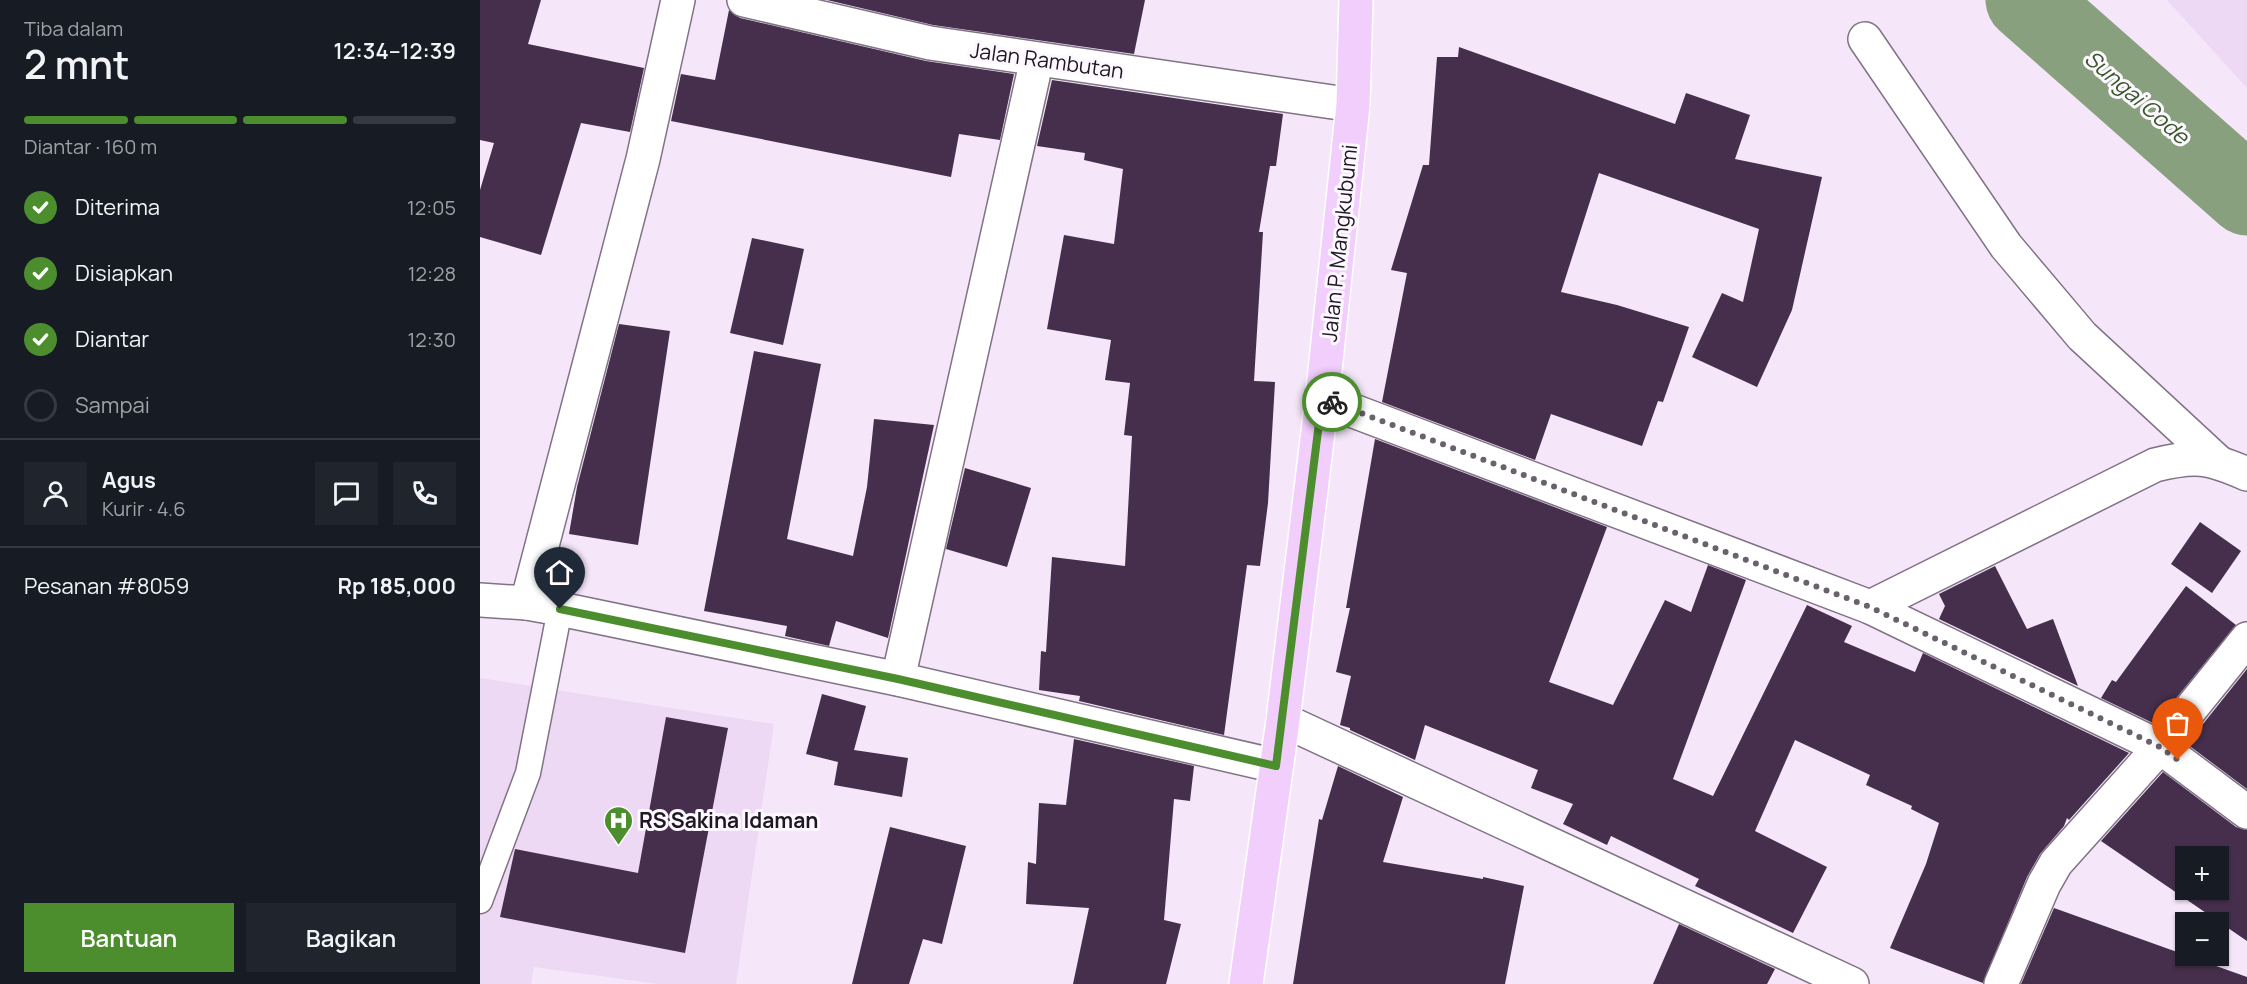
<!DOCTYPE html>
<html lang="id">
<head>
<meta charset="utf-8">
<style>
	:root { --surface:#171b24; --page:#20242c; --text:#f1f3f6; --muted:#9ea1a6; --line:#363941; --accent:#4c8d2e }
	body { margin:0; font-family:Manrope,sans-serif; background:var(--page); color:var(--text); height:100vh; display:flex; flex-direction:column; font-size:22px; white-space:nowrap }
	* { box-sizing:border-box; margin:0 }
	p { font-size:20px; color:var(--muted) }
	.icon { flex:none; width:33px; height:33px; fill:none; stroke:currentColor; stroke-width:2; stroke-linecap:round; stroke-linejoin:round }
	.map { position:relative; flex:1; overflow:hidden }
	.details { display:flex; flex-direction:column; background:var(--surface); width:480px }
	.details>* { flex:none }
	.buttons { position:absolute; left:1695px; top:846px; display:grid; gap:12px }
	.buttons a { display:grid; place-items:center; width:54px; height:54px; border-radius:0px; background:var(--surface); box-shadow:0 2px 4px #0004; font-size:30px }
	.pin { position:absolute; display:grid; place-items:center; width:51px; height:51px; color:#fff; margin:-62px -26px; border-radius:50% 50% 50% 0; rotate:-45deg; box-shadow:0 0 6px #0007 }
	.pin .icon { rotate:45deg }
	.courier { position:absolute; display:grid; place-items:center; width:60px; height:60px; margin:-30px; border:4px solid #4c8d2e; border-radius:50%; background:#fff; color:#222; box-shadow:0 2px 8px #0007 }
	.head em { font-style:normal; font-weight:600 }
	.head div { display:flex; flex-direction:column-reverse }
	.head { display:flex; align-items:center; justify-content:space-between; height:102px; padding:0 24px }
	h1 { font-size:39px; font-weight:600; line-height:45px }
	.bar { display:grid; grid-template-columns:repeat(4,1fr); gap:9px 6px; align-content:center; height:72px; padding:0 24px }
	.bar i { height:8px; border-radius:4px; background:var(--line) }
	.bar .current { background:var(--accent) }
	.bar p { grid-column:span 4 }
	.line { display:flex; align-items:center; gap:15px; padding:0 24px; border-top:2px solid var(--line) }
	.line div { flex:1 }
	.round { display:grid; place-items:center; flex:none; width:63px; height:63px; border-radius:0px; background:var(--page) }
	ol { padding:0 24px; list-style:none }
	li { display:flex; align-items:center; gap:18px; height:66px }
	li p { margin-inline-start:auto }
	li .icon { padding:6px; border-radius:50%; background:var(--accent); color:#fff; stroke-width:4 }
	li:last-child { color:var(--muted) }
	li i { width:33px; height:33px; border:3px solid var(--line); border-radius:50% }
	.primary-button { display:flex; gap:12px; margin-top:auto; padding:12px 24px }
	.primary-button a { flex:1; height:69px; border-radius:0px; background:var(--accent); color:#fff; font-size:24px; font-weight:600; line-height:69px; text-align:center }
	.primary-button a+a { background:var(--page); color:var(--text) }
	main { display:flex; flex:1; min-height:0 }
	.map>svg:first-child { display:block }
	.built { fill:#edd9f3 }
	.lines { fill:none; stroke-linecap:round; stroke-linejoin:round }
	.river { stroke:#88a07e; stroke-width:81 }
	.building { fill:#452f4c; fill-rule:evenodd }
	.service-casing { stroke:#807385; stroke-width:27 }
	.minor-casing { stroke:#807385; stroke-width:36 }
	.tertiary-casing { stroke:#807385; stroke-width:36 }
	.primary-casing { stroke:#fff; stroke-width:36 }
	.service { stroke:#fff; stroke-width:24 }
	.minor { stroke:#fff; stroke-width:33 }
	.tertiary { stroke:#fff; stroke-width:33 }
	.primary { stroke:#f2cefd; stroke-width:33 }
	.done { stroke:#69616c; stroke-width:6; stroke-dasharray:0 10.8 }
	.route { stroke:#4c8d2e; stroke-width:8 }
	.labels { text-anchor:middle; dominant-baseline:central; stroke-width:6; stroke-linejoin:round; paint-order:stroke }
	.street-label { font-size:21px; fill:#1e1920; stroke:#fdf7ff }
	.poi-label { font-size:21px; font-weight:bold; fill:#1e1920; stroke:#fdf7ff; text-anchor:start }
	.water-label { font-size:22px; font-style:italic; fill:#385a29; stroke:#fdf7ff }
</style>
</head>
<body>
<main>
<section class="details">
<div class="head"><div><h1>2 mnt</h1><p>Tiba dalam</p></div><em>12:34–12:39</em></div>
<div class="bar"><i class="current"></i><i class="current"></i><i class="current"></i><i></i><p>Diantar · 160 m</p></div>
<ol>
<li><svg class="icon" aria-label="check" viewBox="0 0 24 24"><path d="M5 12l5 5 9-10"/></svg>Diterima<p>12:05</p></li>
<li><svg class="icon" aria-label="check" viewBox="0 0 24 24"><path d="M5 12l5 5 9-10"/></svg>Disiapkan<p>12:28</p></li>
<li><svg class="icon" aria-label="check" viewBox="0 0 24 24"><path d="M5 12l5 5 9-10"/></svg>Diantar<p>12:30</p></li>
<li><i></i>Sampai</li>
</ol>
<div class="line" style="height:108px"><a class="round"><svg class="icon" aria-label="person" viewBox="0 0 24 24"><circle cx="12" cy="8" r="4"/><path d="M4 21q1-7 8-7t8 7"/></svg></a><div><b>Agus</b><p>Kurir · 4.6</p></div><a class="round"><svg class="icon" aria-label="chat" viewBox="0 0 24 24"><path d="M4 5h16v11H9l-5 4z"/></svg></a><a class="round"><svg class="icon" aria-label="phone" viewBox="0 0 24 24"><path d="M5 4h4l2 5-3 2q2 4 5 5l2-3 5 2v4C11 20 4 13 5 4z"/></svg></a></div>
<div class="line" style="height:78px"><div>Pesanan #8059</div><b>Rp 185,000</b></div>
<div class="primary-button"><a>Bantuan</a><a>Bagikan</a></div>
</section>
<div class="map">
<svg width="1767" height="984" viewBox="0 0 1767 984">
	<rect width="100%" height="100%" fill="#f5e6fa"/>
	<g class="built">
		<path d="M1687 0H1767V88Z"/>
		<path d="M0 678 294 724 256 984H178L54 967 51 984H0Z"/>
	</g>
	<g class="lines">
		<path class="river" d="M1546 0 1767 195"/>
	</g>
	<g class="building">
		<path d="M0 0H61L48 44 164 68 150 132 101 123 61 255 0 237V190L14 143 0 140Z"/>
		<path d="M347 0H665L654 54 453 25Z"/>
		<path d="M249 10 260 18 446 61 534 74 520 140 479 134 471 177 191 121 201 74 235 80Z"/>
		<path d="M979 47 1195 124 1206 93 1270 115 1255 159 1342 177 1312 310 1277 387 1212 357 1242 293 1263 302 1279 229 1119 173 1081 292 1137 305 1209 327 1183 402 1178 401 1162 446 1071 414 1055 460 902 402 927 273 911 270 943 165H949L957 57H978Z"/>
		<path d="M572 80 803 114 796 166H790L779 232H783L774 381 795 382 788 503 780 566 767 565 744 735 599 701 600 696 559 690 561 651 566 652 572 557 645 566 652 436 644 435 650 383 625 380 631 340 567 329 584 235 634 244 643 169 604 160 605 153 557 146Z"/>
		<path d="M272 238 324 249 303 345 250 333Z"/>
		<path d="M139 324 190 331 158 545 89 534 97 487Z"/>
		<path d="M274 351 341 364 307 539 373 556 387 487 394 419 454 425 408 638 356 621 349 646 305 636 307 626 224 611Z"/>
		<path d="M895 439 1127 527 1069 682 1133 705 1185 600 1211 612 1228 565 1266 580 1193 779 1233 796 1327 605 1372 626 1364 642 1435 672 1443 653 1649 753 1589 820 1587 818 1584 826 1560 854 1547 877 1503 983 1410 948 1446 864 1459 823 1431 809 1432 806 1386 785 1390 775 1315 740 1275 831 1347 867 1313 933 1215 886 1219 879 1131 836 1127 845 1083 824 1093 804 1051 788 1058 770 945 725 935 760 870 730V728L860 725 871 676 856 672 870 608H866Z"/>
		<path d="M485 468 551 488 527 567 466 549Z"/>
		<path d="M1720 522 1761 551 1732 593 1691 564Z"/>
		<path d="M1515 566 1547 629 1573 619 1598 686 1459 619 1465 606 1459 594Z"/>
		<path d="M1706 586 1756 625 1675 724 1621 698 1632 680 1636 682Z"/>
		<path d="M1767 669V789L1707 744Z"/>
		<path d="M342 694 386 706 374 750 428 758 422 797 354 785 358 762 326 754Z"/>
		<path d="M186 717 248 728 205 953 20 917 35 849 158 873Z"/>
		<path d="M594 739 714 766 710 801 694 799 684 920 701 924 686 984H593L609 908 546 904 548 862 556 864 559 803 586 805Z"/>
		<path d="M858 766 923 797 903 862 1003 879V877L1044 886 1025 984H813L839 819 842 820Z"/>
		<path d="M1683 772 1756 827 1767 830V941L1621 841ZM1706 856H1738V890H1706Z"/>
		<path d="M410 827 486 846 462 944 443 939 429 984H372Z"/>
		<path d="M1574 908 1767 977V984H1541Z"/>
		<path d="M1199 924 1295 969 1287 984H1173Z"/>
	</g>
	<g class="lines">
		<defs>
			<path id="service" d="M0 901 48 773 80 609"/>
			<g id="minor">
				<path d="M264 0 450 43 873 105"/>
				<path d="M1385 39 1526 246 1602 336 1737 461"/>
				<path d="M842 399 1390 607 1680 747 1767 812"/>
				<path d="M47 603 163 159 198 0"/>
				<path d="M1390 607 1675 465C1716 455 1728 457 1767 474"/>
				<path d="M418 679 557 59"/>
				<path d="M803 720 1372 984"/>
				<path d="M1521 984 1564 884 1576 863 1680 747 1767 639"/>
			</g>
			<path id="tertiary" d="M0 600 47 603 80 609 418 679 796 766"/>
			<path id="primary" d="M766 984 803 720 842 399 873 105 876 0"/>
		</defs>
		<use href="#service" class="service-casing"/>
		<use href="#minor" class="minor-casing"/>
		<use href="#tertiary" class="tertiary-casing"/>
		<use href="#primary" class="primary-casing"/>
		<use href="#service" class="service"/>
		<use href="#minor" class="minor"/>
		<use href="#tertiary" class="tertiary"/>
		<use href="#primary" class="primary"/>
	</g>
	<g class="lines">
		<path class="done" d="M852 402 1390 607 1680 747 1698 760"/>
		<path class="route" d="M80 609 418 679 796 766 842 399 852 402"/>
	</g>
	<defs>
		<symbol id="hospital-pin" viewBox="-11 -11 22 30"><path d="M0 17L-7.5 6A9.5 9.5 0 1 1 7.5 6Z" fill="#4c8d2e" stroke="#fdf7ff"/><path d="M-5-5h3v3.5h4V-5h3V5h-3V1.5h-4V5h-3Z" fill="#fff"/></symbol>
	</defs>
	<g fill-rule="evenodd">
		<use href="#hospital-pin" x="122" y="804" width="33" height="45"/>
	</g>
	<g class="labels">
		<g class="street-label">
			<text transform="translate(567 60) rotate(8)">Jalan Rambutan</text>
			<text transform="translate(859 243) rotate(-84)">Jalan P. Mangkubumi</text>
		</g>
		<g class="poi-label">
			<text x="159" y="820">RS Sakina Idaman</text>
		</g>
		<g class="water-label">
			<text transform="translate(1657 97) rotate(41)">Sungai Code</text>
		</g>
	</g>
</svg>
<div class="buttons">
<a>+</a>
<a>−</a>
</div>
<div class="pin" style="left:1698px;top:760px;background:#ea580c"><svg class="icon" aria-label="bag" viewBox="0 0 24 24"><path d="M5 8h14l-1 12H6zM9 8a3 3 0 0 1 6 0"/></svg></div>
<div class="pin" style="left:80px;top:609px;background:#1f2937"><svg class="icon" aria-label="home" viewBox="0 0 24 24"><path d="M3 11l9-7 9 7M6 9v11h12V9"/></svg></div>
<div class="courier" style="left:852px;top:402px"><svg class="icon" aria-label="bike" viewBox="0 0 24 24"><circle cx="6" cy="16" r="4"/><circle cx="18" cy="16" r="4"/><path d="M6 16l4-8h5l3 8M10 8l3 8H6M13 5h3"/></svg></div>
</div>
</main>
</body>
</html>
